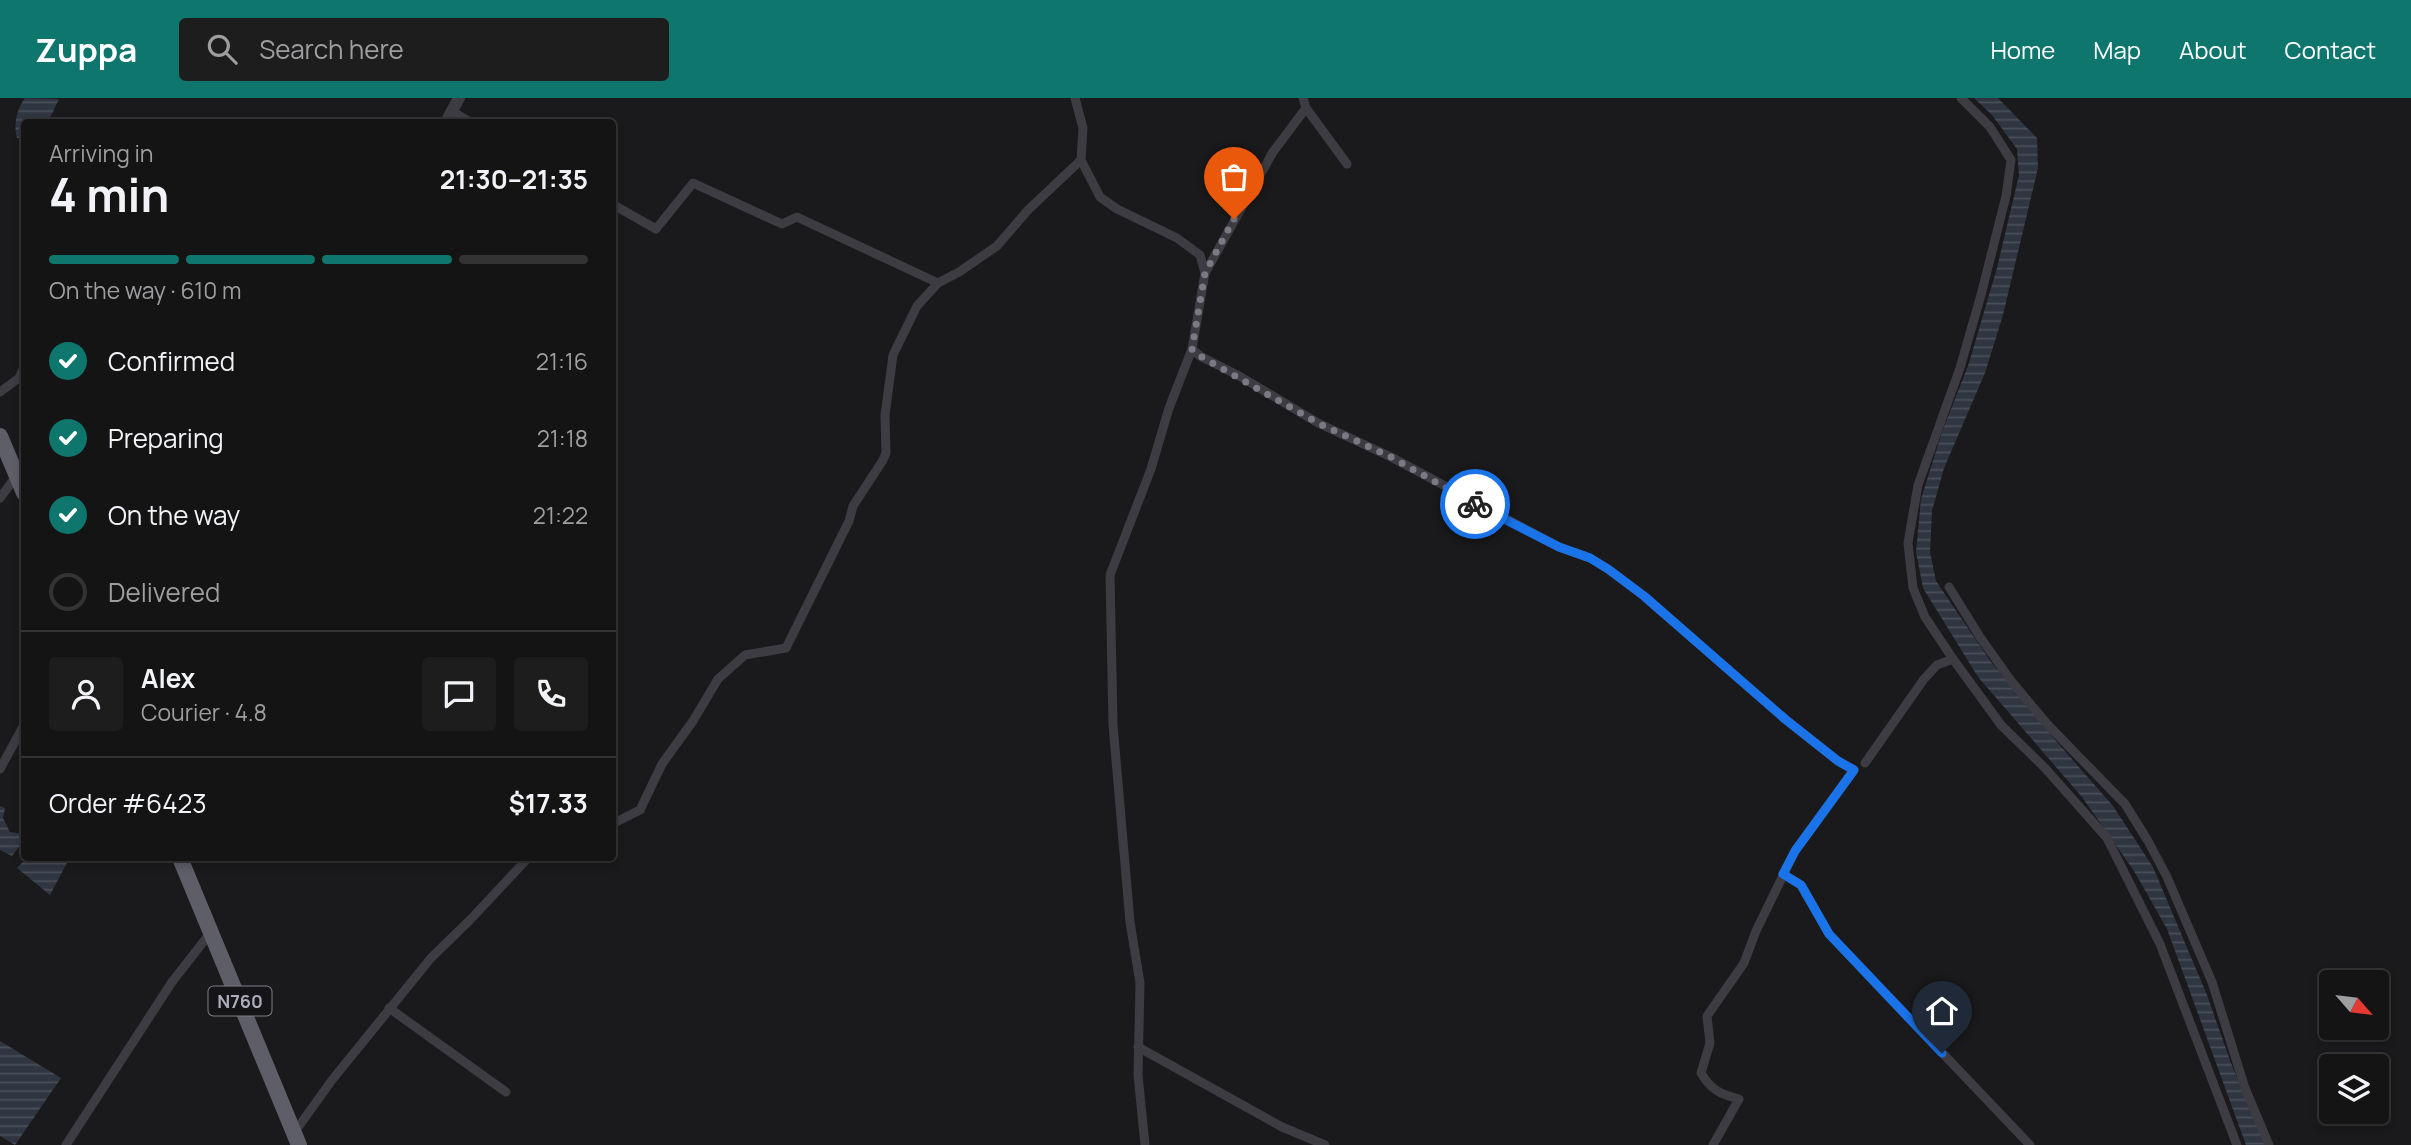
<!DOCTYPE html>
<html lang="en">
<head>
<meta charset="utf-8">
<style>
	:root { --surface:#141415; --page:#1d1d1e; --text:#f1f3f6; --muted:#9d9ea0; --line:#333334; --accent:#0f766e }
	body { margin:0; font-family:Manrope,sans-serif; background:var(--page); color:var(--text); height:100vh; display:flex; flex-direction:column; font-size:26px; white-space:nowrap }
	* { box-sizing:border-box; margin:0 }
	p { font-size:23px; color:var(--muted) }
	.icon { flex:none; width:38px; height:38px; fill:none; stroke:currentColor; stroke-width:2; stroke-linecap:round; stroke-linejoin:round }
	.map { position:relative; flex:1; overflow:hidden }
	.details { position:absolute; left:21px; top:21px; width:595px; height:742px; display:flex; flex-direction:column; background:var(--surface); border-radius:7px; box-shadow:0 4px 10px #0003,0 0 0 2px var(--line) }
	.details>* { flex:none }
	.needle { width:46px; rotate:118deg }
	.tools { position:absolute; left:2319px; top:872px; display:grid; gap:14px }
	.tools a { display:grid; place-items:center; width:70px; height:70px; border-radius:7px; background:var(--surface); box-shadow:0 4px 10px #0003,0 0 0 2px var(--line); font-size:35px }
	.pin { position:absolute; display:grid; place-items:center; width:60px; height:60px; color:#fff; margin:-72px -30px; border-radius:50% 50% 50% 0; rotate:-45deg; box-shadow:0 0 7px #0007 }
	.pin .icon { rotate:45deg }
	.courier { position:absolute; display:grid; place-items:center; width:70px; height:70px; margin:-35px; border:5px solid #1a73e8; border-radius:50%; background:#fff; color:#222; box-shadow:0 2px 9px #0007 }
	.overview em { font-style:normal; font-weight:700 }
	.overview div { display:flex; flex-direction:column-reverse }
	.overview { display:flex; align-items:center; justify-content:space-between; height:119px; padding:0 28px }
	h1 { font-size:46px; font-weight:700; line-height:52px }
	.bar { display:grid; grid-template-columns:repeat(4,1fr); gap:10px 7px; align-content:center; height:84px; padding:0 28px }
	.bar i { height:9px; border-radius:5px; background:var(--line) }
	.bar .current { background:var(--accent) }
	.bar p { grid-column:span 4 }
	.line { display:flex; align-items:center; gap:18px; padding:0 28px; border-top:2px solid var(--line) }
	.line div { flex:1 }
	.round { display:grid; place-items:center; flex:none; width:74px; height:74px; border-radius:7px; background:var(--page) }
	ol { padding:0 28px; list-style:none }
	li { display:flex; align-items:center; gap:21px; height:77px }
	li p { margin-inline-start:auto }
	li .icon { padding:7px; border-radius:50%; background:var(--accent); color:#fff; stroke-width:4 }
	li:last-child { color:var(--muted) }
	li i { width:38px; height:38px; border:4px solid var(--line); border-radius:50% }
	header { display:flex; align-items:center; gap:42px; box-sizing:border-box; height:98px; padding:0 35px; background:var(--accent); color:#fff }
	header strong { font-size:33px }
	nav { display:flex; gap:38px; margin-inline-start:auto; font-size:24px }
	.search { width:490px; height:63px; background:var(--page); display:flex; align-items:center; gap:18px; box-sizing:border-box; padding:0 24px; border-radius:7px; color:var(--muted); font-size:26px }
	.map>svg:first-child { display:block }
	.water { fill:url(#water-rules) }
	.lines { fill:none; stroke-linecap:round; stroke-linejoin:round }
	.minor { stroke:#3d3c43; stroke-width:9 }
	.tertiary { stroke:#3d3c43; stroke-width:12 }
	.trunk { stroke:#5e5e69; stroke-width:16 }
	.done { stroke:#797a84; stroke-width:7; stroke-dasharray:0 12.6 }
	.route { stroke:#1a73e8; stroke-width:9 }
	.labels { text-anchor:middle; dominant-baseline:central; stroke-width:7; stroke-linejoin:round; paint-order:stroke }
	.shield { fill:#151417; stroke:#7f7f8a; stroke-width:2 }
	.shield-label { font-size:18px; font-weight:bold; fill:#acadbc }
</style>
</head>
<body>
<header>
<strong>Zuppa</strong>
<div class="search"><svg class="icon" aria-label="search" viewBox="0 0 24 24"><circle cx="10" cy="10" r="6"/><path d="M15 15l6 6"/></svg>Search here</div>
<nav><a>Home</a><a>Map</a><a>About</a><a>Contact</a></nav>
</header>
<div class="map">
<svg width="2411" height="1047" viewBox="0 0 2411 1047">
	<defs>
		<pattern id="water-rules" width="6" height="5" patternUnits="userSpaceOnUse" patternTransform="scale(1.75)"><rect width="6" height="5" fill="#2f3541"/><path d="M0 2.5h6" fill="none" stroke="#4a505a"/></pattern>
	</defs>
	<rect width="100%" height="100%" fill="#1a1a1c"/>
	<g class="water">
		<path d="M25 0 59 1 48 24H24V40H17C13 27 17 11 25 0Z"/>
		<path d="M1974 0H1998L2037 40 2038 70 2003 217 1985 275 1944 370 1932 413 1930 454 1936 483 1991 564 2057 644 2113 708 2153 769 2207 897 2231 965 2265 1047H2246L2167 831 2134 773 2082 699 1978 579 1923 490 1916 454 1921 401 1942 334 1968 268 1997 170 2019 77 2017 51 1992 17Z"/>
		<path d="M0 708 5 710 3 720 10 734 24 736V742L12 758 0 752Z"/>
		<path d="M27 760H65L68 763 50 797 17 770Z"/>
		<path d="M0 943 61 980 15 1047 0 1038Z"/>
	</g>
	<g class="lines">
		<g class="minor">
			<path d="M1075 0 1083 30 1081 62 1100 99 1117 111 1177 140 1200 157 1205 175 1192 251 1169 310 1151 371 1110 477 1113 627 1130 824 1140 885 1138 977 1145 1047"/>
			<path d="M1961 0 1990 29 2011 62 2006 98 1981 197 1960 270 1918 387 1908 445 1913 490 1925 519 1953 561 2001 627 2045 670 2107 740 2160 846 2237 1047"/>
			<path d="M1306 10 1347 66"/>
			<path d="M453 14 470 24"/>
			<path d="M612 106 656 131 693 85 782 126 797 119 938 185"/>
			<path d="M1205 175 1273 54 1306 10 1303 0"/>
			<path d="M1192 251 1200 258 1241 279 1318 325 1391 359 1559 449 1590 460 1608 471 1644 498 1785 621 1838 663 1854 672 1795 753 1756 833 1744 865 1707 918 1710 945 1701 975C1711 992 1720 996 1739 1001L1713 1047"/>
			<path d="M0 294 19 280 24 269"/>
			<path d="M0 400 17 377"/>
			<path d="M1949 489 1980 539 2012 584 2048 627 2125 706 2148 743 2167 779 2212 884 2245 990 2269 1047"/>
			<path d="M1865 665 1924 581 1937 567 1953 561"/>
			<path d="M0 671 24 627"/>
			<path d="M612 726 640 712 662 666 693 623 718 581 745 557 786 550 849 423 853 408 883 362 886 355 885 317 893 257 917 208 938 185 959 174 997 148 1028 112 1081 62"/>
			<path d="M1783 776 1801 787 1829 836 2030 1047"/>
			<path d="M389 910 506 994"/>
			<path d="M1138 949 1282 1029 1325 1047"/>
			<path d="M294 1035 332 982 431 860 471 821 528 760"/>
			<path d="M66 1047 172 884 211 834"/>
		</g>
		<path class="tertiary" d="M446 24 459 0"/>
		<g class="trunk">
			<path d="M0 338 24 395"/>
			<path d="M180 760 299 1047"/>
		</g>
	</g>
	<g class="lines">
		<path class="done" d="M1234 121 1205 175 1192 251 1200 258 1318 325 1391 359 1475 406"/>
		<path class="route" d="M1475 406 1559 449 1590 460 1608 471 1644 498 1785 621 1838 663 1854 672 1795 753 1783 776 1801 787 1829 836 1942 955"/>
	</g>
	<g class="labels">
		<rect class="shield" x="208.5" y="888.5" width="63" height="29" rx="5"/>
		<g class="shield-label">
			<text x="240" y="903">N760</text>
		</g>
	</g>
</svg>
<div class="tools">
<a><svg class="needle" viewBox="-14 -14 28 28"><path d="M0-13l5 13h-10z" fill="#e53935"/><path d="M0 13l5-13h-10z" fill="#9d9ea0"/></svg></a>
<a><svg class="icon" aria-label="layers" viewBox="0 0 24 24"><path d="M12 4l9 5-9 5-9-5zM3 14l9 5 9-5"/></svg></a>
</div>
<div class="pin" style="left:1234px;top:121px;background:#ea580c"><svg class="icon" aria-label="bag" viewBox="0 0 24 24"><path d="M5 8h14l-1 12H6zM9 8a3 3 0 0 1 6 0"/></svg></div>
<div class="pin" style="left:1942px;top:955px;background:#1f2937"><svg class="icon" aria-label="home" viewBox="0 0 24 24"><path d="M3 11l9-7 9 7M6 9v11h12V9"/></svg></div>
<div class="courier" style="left:1475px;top:406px"><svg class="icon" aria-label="bike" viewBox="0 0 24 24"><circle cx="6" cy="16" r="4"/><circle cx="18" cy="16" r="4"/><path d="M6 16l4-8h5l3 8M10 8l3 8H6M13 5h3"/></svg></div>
<section class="details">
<div class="overview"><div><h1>4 min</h1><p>Arriving in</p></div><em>21:30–21:35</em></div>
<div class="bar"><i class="current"></i><i class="current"></i><i class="current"></i><i></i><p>On the way · 610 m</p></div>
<ol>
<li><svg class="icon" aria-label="check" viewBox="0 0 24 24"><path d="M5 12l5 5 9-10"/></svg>Confirmed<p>21:16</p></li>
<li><svg class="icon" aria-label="check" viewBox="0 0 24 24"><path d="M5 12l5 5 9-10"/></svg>Preparing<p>21:18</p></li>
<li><svg class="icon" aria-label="check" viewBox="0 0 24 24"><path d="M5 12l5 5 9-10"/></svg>On the way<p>21:22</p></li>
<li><i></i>Delivered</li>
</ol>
<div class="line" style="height:126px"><a class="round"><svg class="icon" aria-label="person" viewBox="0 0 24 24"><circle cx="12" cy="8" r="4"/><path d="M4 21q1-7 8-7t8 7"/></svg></a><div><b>Alex</b><p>Courier · 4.8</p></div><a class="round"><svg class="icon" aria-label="chat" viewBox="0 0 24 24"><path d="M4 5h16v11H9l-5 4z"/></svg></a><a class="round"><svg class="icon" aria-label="phone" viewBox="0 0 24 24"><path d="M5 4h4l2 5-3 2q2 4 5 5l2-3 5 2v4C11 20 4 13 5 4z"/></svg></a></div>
<div class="line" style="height:91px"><div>Order #6423</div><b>$17.33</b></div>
</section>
</div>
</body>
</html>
